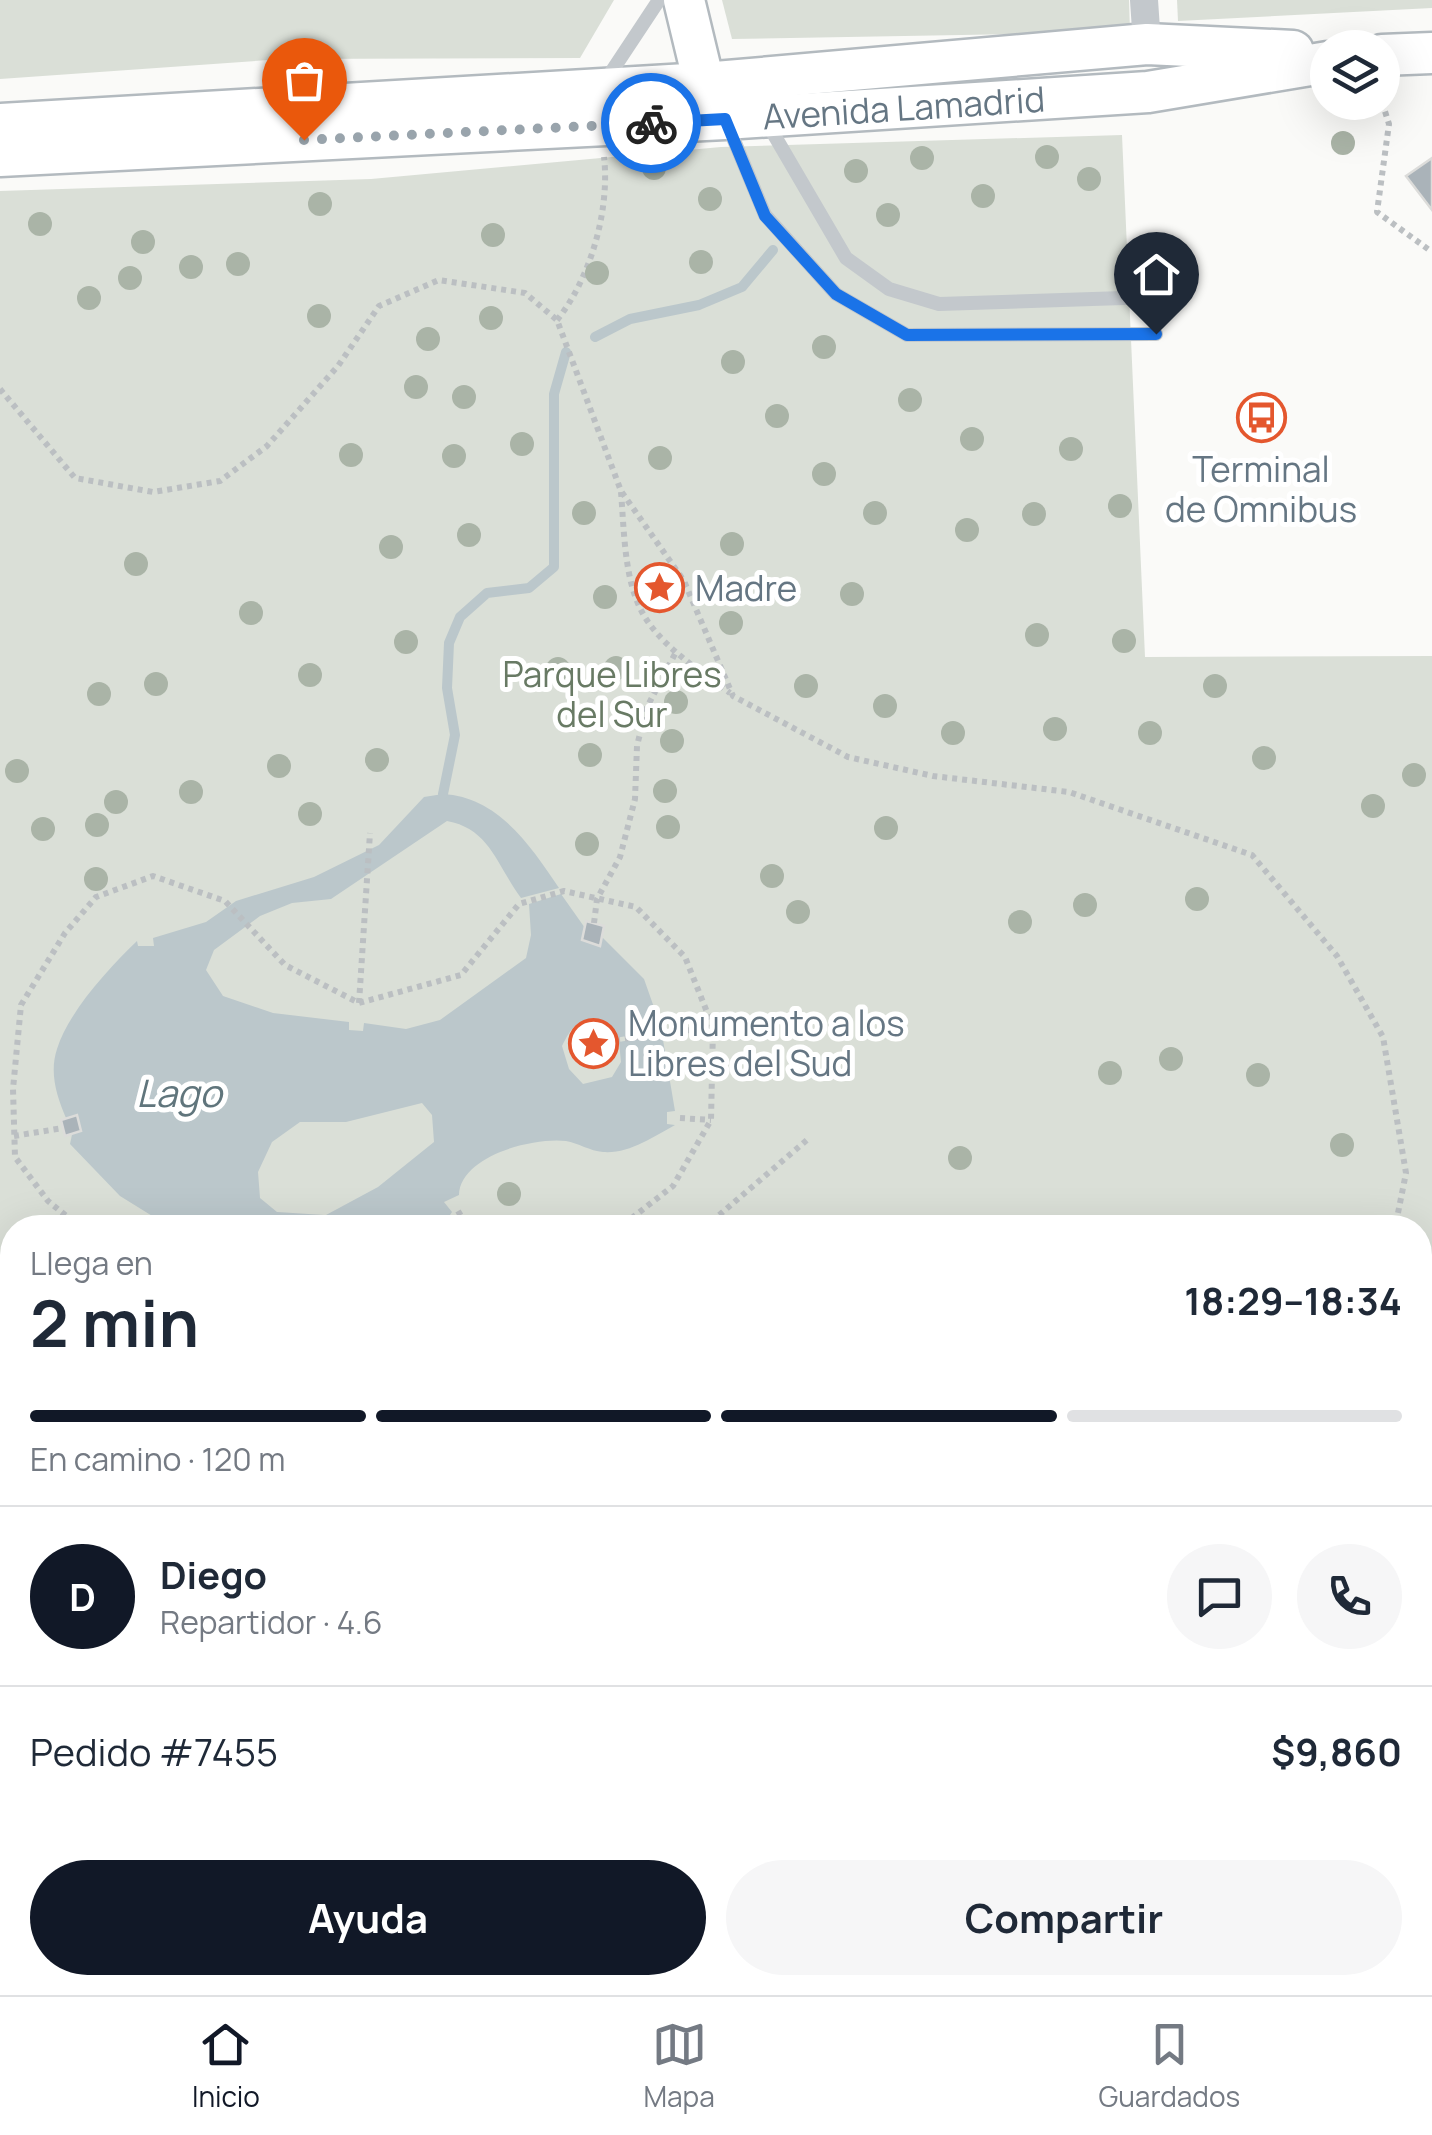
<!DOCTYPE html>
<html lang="es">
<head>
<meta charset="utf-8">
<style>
	:root { --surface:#fff; --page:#f6f6f7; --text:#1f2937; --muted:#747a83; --line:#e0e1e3; --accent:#111827 }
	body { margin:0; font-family:Manrope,sans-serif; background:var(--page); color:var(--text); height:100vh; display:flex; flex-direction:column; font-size:38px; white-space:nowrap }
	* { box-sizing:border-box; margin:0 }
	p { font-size:32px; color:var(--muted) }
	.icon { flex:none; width:55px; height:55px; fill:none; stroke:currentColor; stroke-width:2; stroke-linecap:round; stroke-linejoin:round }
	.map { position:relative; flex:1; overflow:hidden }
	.panel { position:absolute; left:0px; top:1215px; width:1432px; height:780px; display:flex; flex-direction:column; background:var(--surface); border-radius:40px 40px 0 0; box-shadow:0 10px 40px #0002 }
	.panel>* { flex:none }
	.tools { position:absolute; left:1310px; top:30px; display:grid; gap:20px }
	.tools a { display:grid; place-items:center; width:90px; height:90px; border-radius:50%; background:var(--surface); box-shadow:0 10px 40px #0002; font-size:50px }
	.pin { position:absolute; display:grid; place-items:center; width:85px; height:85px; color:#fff; margin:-102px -42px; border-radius:50% 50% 50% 0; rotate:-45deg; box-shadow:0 0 10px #0007 }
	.pin .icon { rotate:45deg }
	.courier { position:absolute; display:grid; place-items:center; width:100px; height:100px; margin:-50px; border:8px solid #1a73e8; border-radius:50%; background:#fff; color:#222; box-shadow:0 2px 12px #0007 }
	.headline em { font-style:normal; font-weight:700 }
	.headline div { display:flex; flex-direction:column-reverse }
	.headline { display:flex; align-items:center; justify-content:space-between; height:170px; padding:0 30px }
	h1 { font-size:65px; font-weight:700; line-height:75px }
	.bar { display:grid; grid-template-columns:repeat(4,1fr); gap:15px 10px; align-content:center; height:120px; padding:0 30px }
	.bar i { height:12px; border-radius:8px; background:var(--line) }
	.bar .on { background:var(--accent) }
	.bar p { grid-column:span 4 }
	.line { display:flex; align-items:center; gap:25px; padding:0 30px; border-top:2px solid var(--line) }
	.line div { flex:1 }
	.round { display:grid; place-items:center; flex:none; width:105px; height:105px; border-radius:52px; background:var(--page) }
	.button { display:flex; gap:20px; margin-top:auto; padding:20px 30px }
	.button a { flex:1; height:115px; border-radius:60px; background:var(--accent); color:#fff; font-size:40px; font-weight:700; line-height:115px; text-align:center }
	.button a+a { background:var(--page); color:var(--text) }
	.tabs { display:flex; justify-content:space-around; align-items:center; height:140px; border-top:2px solid var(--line); background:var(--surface); font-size:28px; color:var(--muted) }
	.tabs a { display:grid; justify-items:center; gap:5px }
	.tabs .on { color:var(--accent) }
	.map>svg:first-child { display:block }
	.green { fill:#dadfd7 }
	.water { fill:#bbc7cb }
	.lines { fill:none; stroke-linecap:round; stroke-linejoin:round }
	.stream { stroke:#bbc7cb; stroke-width:10 }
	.building { fill:#aab3b9; stroke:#dcdcda; stroke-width:2.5 }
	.secondary-casing { stroke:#b3babf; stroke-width:45 }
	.path { stroke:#bbbfc2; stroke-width:6; stroke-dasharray:5 5; stroke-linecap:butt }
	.lane { stroke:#c3c8cc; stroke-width:14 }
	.street { stroke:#c3c8cc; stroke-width:28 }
	.secondary { stroke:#fff; stroke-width:40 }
	.tree { fill:#aab4a7 }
	.done { stroke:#99a4ac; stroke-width:10; stroke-dasharray:0 18 }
	.route { stroke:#1a73e8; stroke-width:12 }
	.labels { text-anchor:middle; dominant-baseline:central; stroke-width:10; stroke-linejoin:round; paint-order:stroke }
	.street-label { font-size:35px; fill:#657683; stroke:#fff }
	.poi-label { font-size:35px; fill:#657683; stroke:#fff; text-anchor:start }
	.park-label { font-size:35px; fill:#687a64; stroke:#fff }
	.water-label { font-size:38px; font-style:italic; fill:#60757c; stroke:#fff }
</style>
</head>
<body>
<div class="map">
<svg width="1432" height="1995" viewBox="0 0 1432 1995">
	<rect width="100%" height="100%" fill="#fafaf8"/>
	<g class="green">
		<path d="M0 0H614L580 58 283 59 0 79Z"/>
		<path d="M722 0H1129L1130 32 732 39Z"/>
		<path d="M1177 0H1432V8L1178 21Z"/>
		<path d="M1122 135 1145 657 1432 656V1995L1014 1983 1420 1982V1228H12V1947H0V191L371 179 721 147Z"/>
	</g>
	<path class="water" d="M443 794C498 797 530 845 559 888L521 898C496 864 490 829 447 821L331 899 292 903 260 916 214 950 206 970 223 996 273 1013 349 1022V1030L363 1031 364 1023 406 1029 440 1020 526 958 531 935 529 904 561 894 585 928 582 940 600 945 602 937 644 979 662 1030 615 1038 598 1019C577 1019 571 1028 562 1046L569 1069 583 1084 612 1077 621 1062 619 1042 662 1034 675 1111 667 1112V1124L675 1125C653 1137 629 1154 603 1152 590 1151 578 1143 566 1141 533 1137 460 1156 459 1195L444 1202 452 1212 442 1227 328 1228 326 1215 378 1187 434 1142 432 1115 422 1103 346 1122H300L272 1142 258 1172 260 1198 277 1212 324 1215 326 1227H170L120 1196 70 1144 76 1116 66 1118C57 1097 49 1073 57 1049 69 1011 109 968 137 941L138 946H154L153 938 206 922 236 901 314 877 379 845 424 797Z"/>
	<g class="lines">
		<g class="stream">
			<path d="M595 337 630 319 699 305 742 287 773 250"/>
			<path d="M443 794 455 735 447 688 449 643 460 617 487 593 529 588 554 567V394L566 352"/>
		</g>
	</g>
	<g class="building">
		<path d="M1432 158V210L1406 176Z"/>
		<path d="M586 921 604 926 600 946 582 940Z"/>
		<path d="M77 1115 81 1131 65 1136 61 1120Z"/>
	</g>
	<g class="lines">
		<defs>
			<g id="secondary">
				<path d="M684 0 704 83 717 105"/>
				<path d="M1382 55 1432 53"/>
				<path d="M0 124 704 83 1147 44 1293 51"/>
				<path id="s1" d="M0 156 725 119 1148 92 1328 62"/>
				<path d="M0 1988 341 1995"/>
			</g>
		</defs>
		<use href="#secondary" class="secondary-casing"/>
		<g class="path">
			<path d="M1382 102 1389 124 1377 212 1432 252"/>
			<path d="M557 320C591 278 610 209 604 157"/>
			<path d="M0 389 75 478 153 492 220 481 267 446 338 366 379 306 439 280 525 293 557 320 621 491 684 581 733 696 848 757 933 776 1069 792 1252 855 1337 956 1383 1037 1406 1173 1395 1228"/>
			<path d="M621 492C624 528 624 575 640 608 657 644 699 670 730 693"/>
			<path d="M594 923 597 899 620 857 635 799 637 746 646 709 676 652"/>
			<path d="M359 1003 370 833"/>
			<path d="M615 1040 713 1027"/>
			<path d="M680 1118 711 1120"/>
			<path d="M14 1136 63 1128"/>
			<path d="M458 1211 468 1228"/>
			<path d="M81 1228 48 1201 15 1157 13 1089 21 1005 65 933 96 897 153 876 225 901 285 965 359 1003 461 975 519 904 564 891 636 907 685 957 713 1027 711 1120 673 1186 619 1228"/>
			<path d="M704 1228 807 1140"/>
			<path d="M0 1622 12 1631"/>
			<path d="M681 1982 682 1995"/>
		</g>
		<g class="lane">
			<path d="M606 80 659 0"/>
			<path d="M726 121 765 215 836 294 907 335 1156 334"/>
			<path d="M766 121 846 258 889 289 939 304 1154 297"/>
			<path d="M1420 1760 1432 1770"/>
			<path d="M1420 1957 1432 1967"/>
		</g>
		<path class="street" d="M1144 0 1147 44"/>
		<use href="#secondary" class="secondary"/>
	</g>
	<g class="tree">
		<circle cx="1343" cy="143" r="12"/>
		<circle cx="1047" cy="157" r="12"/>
		<circle cx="922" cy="158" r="12"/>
		<circle cx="654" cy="168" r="12"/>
		<circle cx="856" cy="171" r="12"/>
		<circle cx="1089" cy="179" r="12"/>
		<circle cx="983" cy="196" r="12"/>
		<circle cx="710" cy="199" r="12"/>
		<circle cx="320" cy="204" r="12"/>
		<circle cx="888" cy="215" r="12"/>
		<circle cx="40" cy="224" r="12"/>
		<circle cx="493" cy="235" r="12"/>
		<circle cx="143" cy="242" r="12"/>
		<circle cx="701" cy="262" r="12"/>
		<circle cx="238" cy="264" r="12"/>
		<circle cx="191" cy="267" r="12"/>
		<circle cx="597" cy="273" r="12"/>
		<circle cx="130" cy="278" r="12"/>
		<circle cx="89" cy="298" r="12"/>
		<circle cx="319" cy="316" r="12"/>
		<circle cx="491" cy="318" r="12"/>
		<circle cx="428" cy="339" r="12"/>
		<circle cx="824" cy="347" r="12"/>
		<circle cx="733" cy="362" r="12"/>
		<circle cx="416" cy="387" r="12"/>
		<circle cx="464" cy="397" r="12"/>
		<circle cx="910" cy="400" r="12"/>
		<circle cx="777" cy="416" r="12"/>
		<circle cx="972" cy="439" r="12"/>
		<circle cx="522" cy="444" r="12"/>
		<circle cx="1071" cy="449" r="12"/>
		<circle cx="351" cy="455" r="12"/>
		<circle cx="454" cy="456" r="12"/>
		<circle cx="660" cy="458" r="12"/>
		<circle cx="824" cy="474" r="12"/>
		<circle cx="1120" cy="506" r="12"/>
		<circle cx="584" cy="513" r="12"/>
		<circle cx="875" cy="513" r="12"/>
		<circle cx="1034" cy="514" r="12"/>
		<circle cx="967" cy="530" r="12"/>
		<circle cx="469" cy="535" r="12"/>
		<circle cx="732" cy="544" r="12"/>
		<circle cx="391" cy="547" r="12"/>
		<circle cx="136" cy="564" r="12"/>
		<circle cx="852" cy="594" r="12"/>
		<circle cx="605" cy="597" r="12"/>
		<circle cx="251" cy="613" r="12"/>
		<circle cx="731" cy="623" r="12"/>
		<circle cx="1037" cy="635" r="12"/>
		<circle cx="1124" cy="641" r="12"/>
		<circle cx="406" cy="642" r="12"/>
		<circle cx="616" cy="668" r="12"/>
		<circle cx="558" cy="669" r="12"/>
		<circle cx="310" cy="675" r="12"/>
		<circle cx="156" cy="684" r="12"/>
		<circle cx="806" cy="686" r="12"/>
		<circle cx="1215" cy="686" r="12"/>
		<circle cx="99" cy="694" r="12"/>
		<circle cx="676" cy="702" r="12"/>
		<circle cx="885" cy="706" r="12"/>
		<circle cx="1055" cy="729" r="12"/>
		<circle cx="953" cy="733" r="12"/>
		<circle cx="1150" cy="733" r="12"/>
		<circle cx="672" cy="741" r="12"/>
		<circle cx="590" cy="755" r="12"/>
		<circle cx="1264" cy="758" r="12"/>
		<circle cx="377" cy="760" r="12"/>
		<circle cx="279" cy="766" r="12"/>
		<circle cx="17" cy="771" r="12"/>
		<circle cx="1414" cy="775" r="12"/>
		<circle cx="665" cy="791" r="12"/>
		<circle cx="191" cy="792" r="12"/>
		<circle cx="116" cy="802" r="12"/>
		<circle cx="1373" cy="806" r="12"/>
		<circle cx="310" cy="814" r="12"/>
		<circle cx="97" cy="825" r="12"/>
		<circle cx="668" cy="827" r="12"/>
		<circle cx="886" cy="828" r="12"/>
		<circle cx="43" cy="829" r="12"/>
		<circle cx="587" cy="844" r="12"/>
		<circle cx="772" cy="876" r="12"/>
		<circle cx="96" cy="879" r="12"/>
		<circle cx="1197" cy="899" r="12"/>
		<circle cx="1085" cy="905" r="12"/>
		<circle cx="798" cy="912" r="12"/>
		<circle cx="1020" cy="922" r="12"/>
		<circle cx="1171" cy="1059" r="12"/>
		<circle cx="1110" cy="1073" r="12"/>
		<circle cx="1258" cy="1075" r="12"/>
		<circle cx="1342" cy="1145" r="12"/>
		<circle cx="960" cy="1158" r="12"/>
		<circle cx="509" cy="1194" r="12"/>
	</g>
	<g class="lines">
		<path class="done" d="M304 140 651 123"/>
		<path class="route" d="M651 123 725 119 765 216 836 294 907 335 1156 334"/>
	</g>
	<defs>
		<symbol id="bus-ring" viewBox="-11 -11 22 22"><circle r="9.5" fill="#fff" stroke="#e4572e" stroke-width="1.5"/><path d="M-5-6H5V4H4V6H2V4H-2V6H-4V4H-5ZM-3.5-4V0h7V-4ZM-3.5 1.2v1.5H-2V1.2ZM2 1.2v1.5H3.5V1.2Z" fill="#e4572e"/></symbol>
		<symbol id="sight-ring" viewBox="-11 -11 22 22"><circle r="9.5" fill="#fff" stroke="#e4572e" stroke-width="1.5"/><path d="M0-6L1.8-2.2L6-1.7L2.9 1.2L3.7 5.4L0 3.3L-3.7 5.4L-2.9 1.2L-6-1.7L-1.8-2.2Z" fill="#e4572e"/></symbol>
	</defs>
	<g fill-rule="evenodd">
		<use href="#bus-ring" x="1234" y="390" width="55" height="55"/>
		<use href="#sight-ring" x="632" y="560" width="55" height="55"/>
		<use href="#sight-ring" x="566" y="1016" width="55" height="55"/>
	</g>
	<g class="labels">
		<g class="street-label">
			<text stroke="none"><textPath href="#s1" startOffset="905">Avenida Lamadrid</textPath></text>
		</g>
		<g class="poi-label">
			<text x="1261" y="469" text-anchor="middle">Terminal<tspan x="1261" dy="40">de Omnibus</tspan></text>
			<text x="695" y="588">Madre</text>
			<text x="628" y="1023">Monumento a los<tspan x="628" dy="40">Libres del Sud</tspan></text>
		</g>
		<g class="park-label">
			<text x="612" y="674">Parque Libres<tspan x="612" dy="40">del Sur</tspan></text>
		</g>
		<g class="water-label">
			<text x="179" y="1092">Lago</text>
		</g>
	</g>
</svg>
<div class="tools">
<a><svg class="icon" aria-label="layers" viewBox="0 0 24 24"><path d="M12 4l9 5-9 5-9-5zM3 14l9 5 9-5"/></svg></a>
</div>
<div class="pin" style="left:304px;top:140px;background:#ea580c"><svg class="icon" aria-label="bag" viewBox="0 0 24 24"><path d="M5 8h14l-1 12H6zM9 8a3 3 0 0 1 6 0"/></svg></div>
<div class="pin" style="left:1156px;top:334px;background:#1f2937"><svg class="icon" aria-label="home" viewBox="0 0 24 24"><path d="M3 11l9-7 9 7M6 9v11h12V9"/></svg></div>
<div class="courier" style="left:651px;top:123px"><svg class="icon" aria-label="bike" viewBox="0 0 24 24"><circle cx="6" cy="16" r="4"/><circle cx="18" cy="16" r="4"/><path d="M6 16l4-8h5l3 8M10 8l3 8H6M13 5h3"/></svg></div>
<section class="panel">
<div class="headline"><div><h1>2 min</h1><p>Llega en</p></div><em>18:29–18:34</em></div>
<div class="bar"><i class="on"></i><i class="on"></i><i class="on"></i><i></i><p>En camino · 120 m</p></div>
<div class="line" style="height:180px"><b class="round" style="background:var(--accent);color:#fff">D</b><div><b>Diego</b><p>Repartidor · 4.6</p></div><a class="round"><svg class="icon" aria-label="chat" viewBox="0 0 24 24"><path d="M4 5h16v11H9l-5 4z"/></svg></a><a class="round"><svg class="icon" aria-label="phone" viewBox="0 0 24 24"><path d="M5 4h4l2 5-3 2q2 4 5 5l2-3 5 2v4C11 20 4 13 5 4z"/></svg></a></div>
<div class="line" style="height:130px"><div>Pedido #7455</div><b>$9,860</b></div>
<div class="button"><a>Ayuda</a><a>Compartir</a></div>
</section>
</div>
<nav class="tabs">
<a class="on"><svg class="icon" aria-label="home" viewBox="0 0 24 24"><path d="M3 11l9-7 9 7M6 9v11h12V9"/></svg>Inicio</a>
<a><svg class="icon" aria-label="map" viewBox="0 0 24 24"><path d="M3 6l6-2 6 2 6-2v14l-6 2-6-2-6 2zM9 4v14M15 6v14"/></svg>Mapa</a>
<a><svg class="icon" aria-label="saved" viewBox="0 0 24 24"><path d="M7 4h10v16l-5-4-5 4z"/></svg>Guardados</a>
</nav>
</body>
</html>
